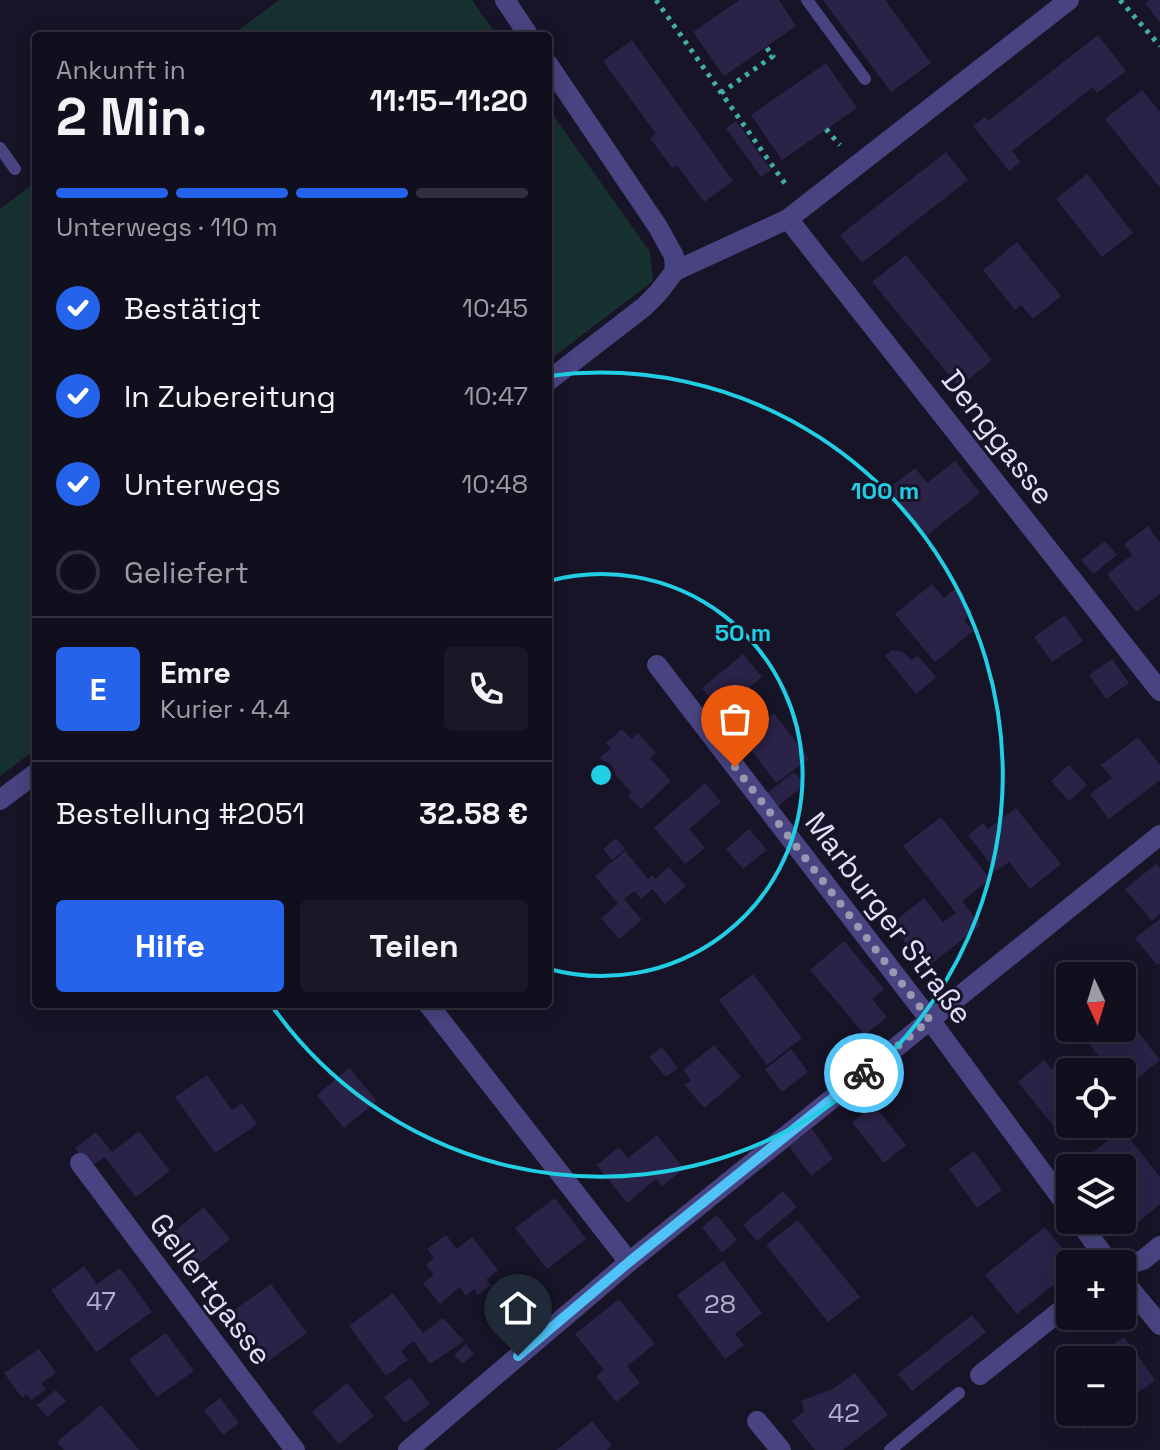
<!DOCTYPE html>
<html lang="de">
<head>
<meta charset="utf-8">
<style>
	:root { --surface:#110f1e; --page:#1a1827; --text:#f1f3f6; --muted:#9c9ca4; --line:#302f3c; --accent:#2563eb }
	body { margin:0; font-family:"Space Grotesk",sans-serif; background:var(--page); color:var(--text); height:100vh; display:flex; flex-direction:column; font-size:30px; white-space:nowrap }
	* { box-sizing:border-box; margin:0 }
	p { font-size:26px; color:var(--muted) }
	.icon { flex:none; width:44px; height:44px; fill:none; stroke:currentColor; stroke-width:2; stroke-linecap:round; stroke-linejoin:round }
	.map { position:relative; flex:1; overflow:hidden }
	.side { position:absolute; left:32px; top:32px; width:520px; height:976px; display:flex; flex-direction:column; background:var(--surface); border-radius:8px; box-shadow:0 4px 20px #0003,0 0 0 2px var(--line) }
	.side>* { flex:none }
	.needle { width:52px; rotate:176deg }
	.buttons { position:absolute; left:1056px; top:962px; display:grid; gap:16px }
	.buttons a { display:grid; place-items:center; width:80px; height:80px; border-radius:8px; background:var(--surface); box-shadow:0 4px 20px #0003,0 0 0 2px var(--line); font-size:40px }
	.pin { position:absolute; display:grid; place-items:center; width:68px; height:68px; color:#fff; margin:-82px -34px; border-radius:50% 50% 50% 0; rotate:-45deg; box-shadow:0 0 8px #0007 }
	.pin .icon { rotate:45deg }
	.courier { position:absolute; display:grid; place-items:center; width:80px; height:80px; margin:-40px; border:6px solid #4fc3f7; border-radius:50%; background:#fff; color:#222; box-shadow:0 2px 10px #0007 }
	.summary em { font-style:normal; font-weight:700 }
	.summary div { display:flex; flex-direction:column-reverse }
	.summary { display:flex; align-items:center; justify-content:space-between; height:136px; padding:0 24px }
	h1 { font-size:52px; font-weight:700; line-height:60px }
	.bar { display:grid; grid-template-columns:repeat(4,1fr); gap:12px 8px; align-content:center; height:96px; padding:0 24px }
	.bar i { height:10px; border-radius:6px; background:var(--line) }
	.bar .on { background:var(--accent) }
	.bar p { grid-column:span 4 }
	.line { display:flex; align-items:center; gap:20px; padding:0 24px; border-top:2px solid var(--line) }
	.line div { flex:1 }
	.round { display:grid; place-items:center; flex:none; width:84px; height:84px; border-radius:8px; background:var(--page) }
	ol { padding:0 24px; list-style:none }
	li { display:flex; align-items:center; gap:24px; height:88px }
	li p { margin-inline-start:auto }
	li .icon { padding:8px; border-radius:50%; background:var(--accent); color:#fff; stroke-width:4 }
	li:last-child { color:var(--muted) }
	li i { width:44px; height:44px; border:4px solid var(--line); border-radius:50% }
	.cta { display:flex; gap:16px; margin-top:auto; padding:16px 24px }
	.cta a { flex:1; height:92px; border-radius:8px; background:var(--accent); color:#fff; font-size:32px; font-weight:700; line-height:92px; text-align:center }
	.cta a+a { background:var(--page); color:var(--text) }
	.map>svg:first-child { display:block }
	.green { fill:#173130 }
	.building { fill:#2a2247 }
	.lines { fill:none; stroke-linecap:round; stroke-linejoin:round }
	.path { stroke:#40aea8; stroke-width:5; stroke-dasharray:4 6; stroke-linecap:butt }
	.lane { stroke:#474481; stroke-width:12 }
	.street { stroke:#474481; stroke-width:20 }
	.done { stroke:#9b97b1; stroke-width:8; stroke-dasharray:0 14.4 }
	.route { stroke:#4fc3f7; stroke-width:10 }
	.ring { fill:none; stroke:#22cee4; stroke-width:4 }
	.labels { text-anchor:middle; dominant-baseline:central; stroke-width:6; stroke-linejoin:round; paint-order:stroke }
	.number-label { font-size:26px; fill:#b4afce }
	.street-label { font-size:30px; fill:#e2defb; stroke:#171428 }
	.centre { fill:#22cee4; stroke:#171428; stroke-width:4 }
	.ring-label { font-size:24px; text-anchor:middle; font-weight:bold; fill:#22cee4; stroke:#171428; stroke-width:6; stroke-linejoin:round; paint-order:stroke }
</style>
</head>
<body>
<div class="map">
<svg width="1160" height="1450" viewBox="0 0 1160 1450">
	<rect width="100%" height="100%" fill="#171428"/>
	<g class="green">
		<path d="M279 0H472L497 36H231Z"/>
		<path d="M548 108 650 252 653 281 548 361Z"/>
		<path d="M36 182V749L0 776V209Z"/>
	</g>
	<g class="building">
		<path d="M739 0H779L796 26 724 76 693 32Z"/>
		<path d="M823 0H885L931 63 891 92Z"/>
		<path d="M1149 0H1160V23L1145 3Z"/>
		<path d="M1098 35 1126 71 1097 93 1093 87 1012 151 1021 162 1009 171 973 126 985 117 988 121Z"/>
		<path d="M632 40 733 181 704 202 677 165 672 168 650 138 656 134 603 61Z"/>
		<path d="M826 63 857 108 782 160 751 115Z"/>
		<path d="M1142 90 1160 112V188L1105 119Z"/>
		<path d="M736 121 771 170 761 177 726 128Z"/>
		<path d="M946 152 968 180 862 263 840 235Z"/>
		<path d="M1087 174 1133 233 1102 257 1056 199Z"/>
		<path d="M1017 242 1061 296 1033 319 1021 305 1015 310 983 270Z"/>
		<path d="M906 255 992 360 959 387 872 282Z"/>
		<path d="M955 461 980 493 925 537 888 489 915 468 927 483Z"/>
		<path d="M1148 526 1160 543V594L1136 612 1107 574 1132 555 1124 544Z"/>
		<path d="M1105 541 1117 555 1093 574 1081 560Z"/>
		<path d="M932 584 944 598 954 589 973 612 964 620 973 631 935 662 895 614Z"/>
		<path d="M1065 615 1083 641 1052 662 1034 637Z"/>
		<path d="M892 650 904 652 911 660 918 656 936 677 916 694 885 656Z"/>
		<path d="M743 654 762 677 721 712 702 688Z"/>
		<path d="M1112 659 1129 683 1106 699 1089 675Z"/>
		<path d="M774 713 809 759 776 783 741 737Z"/>
		<path d="M622 729 631 739 638 733 656 753 650 758 671 781 641 809 628 796 631 792 600 758 611 748 606 743Z"/>
		<path d="M1138 737 1160 765V780L1109 819 1090 794 1112 778 1101 765Z"/>
		<path d="M1069 765 1087 785 1069 801 1051 781Z"/>
		<path d="M794 772 805 785 778 806 767 793Z"/>
		<path d="M705 783 721 802 689 829 705 848 685 864 654 828Z"/>
		<path d="M1016 808 1061 864 1030 889 1009 862 996 871 968 835 983 823 988 829Z"/>
		<path d="M941 817 990 879 962 901 981 925 926 968 891 924 924 898 943 922 956 913 903 846Z"/>
		<path d="M749 829 767 850 743 869 726 849Z"/>
		<path d="M616 838 625 849 612 860 603 849Z"/>
		<path d="M625 851 648 879 652 875 655 879 669 867 686 886 665 904 652 889 641 899 634 891 624 899 642 920 619 939 601 918 618 904 595 876Z"/>
		<path d="M1156 864 1160 868V914L1152 921 1125 889Z"/>
		<path d="M1160 919V963L1157 965 1135 938Z"/>
		<path d="M844 941 884 989 872 999 887 1017 865 1035 810 970Z"/>
		<path d="M753 974 802 1038 767 1065 719 1000Z"/>
		<path d="M1122 1011 1160 1060 1124 1089 1122 1072H1111L1086 1040 1101 1028H1122Z"/>
		<path d="M714 1045 741 1077 704 1108 685 1085 691 1080 683 1070Z"/>
		<path d="M662 1047 678 1068 666 1077 649 1057Z"/>
		<path d="M791 1049 808 1072 782 1092 765 1069Z"/>
		<path d="M1063 1059 1074 1072H1070V1126L1060 1134 1018 1082 1044 1060 1052 1069Z"/>
		<path d="M349 1068 377 1101 344 1128 317 1095Z"/>
		<path d="M207 1075 232 1110 242 1103 257 1124 215 1153 175 1097Z"/>
		<path d="M874 1105 906 1145 884 1163 852 1122Z"/>
		<path d="M812 1129 833 1159 811 1176 789 1146Z"/>
		<path d="M1122 1129 1160 1177V1204L1130 1229 1122 1219V1168H1082L1078 1164Z"/>
		<path d="M139 1131 170 1171 136 1197 105 1157 90 1167 75 1148 96 1132 112 1152Z"/>
		<path d="M657 1135 684 1169 662 1186 656 1179 627 1203 597 1165 619 1147 628 1158Z"/>
		<path d="M974 1151 1002 1190 977 1208 949 1169Z"/>
		<path d="M783 1191 797 1207 757 1241 743 1225Z"/>
		<path d="M555 1198 586 1239 547 1269 515 1228Z"/>
		<path d="M204 1207 230 1239 197 1266 171 1234Z"/>
		<path d="M717 1215 737 1240 722 1253 702 1227Z"/>
		<path d="M798 1220 860 1297 828 1322 766 1245Z"/>
		<path d="M1045 1227 1075 1264H1070V1272L1017 1314 985 1275Z"/>
		<path d="M446 1235 457 1249 472 1237 498 1270 486 1280 491 1285 478 1295 474 1289 466 1296 460 1287 440 1304 423 1283 434 1275 426 1265 434 1258 427 1249Z"/>
		<path d="M723 1261 762 1313 735 1334 744 1345 725 1359 677 1295Z"/>
		<path d="M84 1266 97 1284 120 1268 152 1312 96 1352 51 1290Z"/>
		<path d="M271 1284 307 1333 260 1367 224 1317Z"/>
		<path d="M393 1293 423 1333 443 1318 464 1341 430 1364 414 1341 401 1351 408 1360 386 1376 349 1326Z"/>
		<path d="M619 1299 655 1344 627 1366 640 1383 616 1402 596 1376 604 1370 575 1334Z"/>
		<path d="M972 1315 986 1332 912 1391 898 1374Z"/>
		<path d="M166 1333 194 1371 157 1397 129 1359Z"/>
		<path d="M1124 1337 1155 1380 1124 1403 1122 1360H1093Z"/>
		<path d="M466 1344 474 1354 462 1364 454 1355Z"/>
		<path d="M39 1349 56 1373 41 1383 46 1390 31 1400 27 1394 22 1398 4 1373Z"/>
		<path d="M855 1373 888 1415 843 1450H815L792 1421 804 1411 801 1401 834 1388Z"/>
		<path d="M410 1377 430 1404 405 1423 384 1397Z"/>
		<path d="M347 1383 374 1416 339 1444 312 1412Z"/>
		<path d="M56 1390 66 1401 47 1417 37 1405Z"/>
		<path d="M220 1398 239 1423 223 1435 204 1410Z"/>
		<path d="M101 1405 139 1450H64L57 1442Z"/>
		<path d="M1071 1412H1110L1084 1430Z"/>
		<path d="M592 1421 612 1446 607 1450H557Z"/>
	</g>
	<g class="lines">
		<g class="path">
			<path d="M656 0 786 185"/>
			<path d="M1120 0 1160 46"/>
			<path d="M721 93 773 56 766 47"/>
			<path d="M826 129 840 145"/>
		</g>
		<g class="lane">
			<path d="M807 0 865 79"/>
			<path d="M0 148 15 169"/>
			<path d="M890 1450 959 1393"/>
		</g>
		<g class="street">
			<path d="M505 0 529 36"/>
			<path d="M548 64 658 227 674 256 675 271 658 293 644 307 548 381"/>
			<path d="M788 219 1160 691"/>
			<path d="M675 271 788 219 1069 0"/>
			<path d="M657 665 930 1020 1070 1210"/>
			<path d="M0 800 36 773"/>
			<path d="M428 1004 629 1262"/>
			<path d="M80 1163 295 1450"/>
			<path d="M1078 1220 1110 1264"/>
			<path d="M1122 1266 1143 1260 1160 1246"/>
			<path d="M1122 1279 1160 1325"/>
			<path d="M980 1375 1070 1303"/>
			<path d="M757 1421 781 1450"/>
			<path d="M408 1450 629 1262 1160 835"/>
		</g>
	</g>
	<g class="lines">
		<path class="done" d="M735 767 930 1020 864 1073"/>
		<path class="route" d="M518 1356 629 1262 864 1073"/>
	</g>
	<g class="ring">
		<path d="M549 581A201 201 0 1 1 549 969"/>
		<path d="M549 376A402 402 0 1 1 272 1006"/>
	</g>
	<g class="labels">
		<g class="number-label">
			<text x="101" y="1301">47</text>
			<text x="720" y="1304">28</text>
			<text x="844" y="1413">42</text>
		</g>
		<g class="street-label">
			<text transform="translate(998 437) rotate(52)">Denggasse</text>
			<text transform="translate(889 918) rotate(53)">Marburger Straße</text>
			<text transform="translate(211 1289) rotate(53)">Gellertgasse</text>
		</g>
	</g>
	<circle cx="601" cy="775" r="12" class="centre"/>
	<g class="ring-label">
		<text x="885" y="499">100 m</text>
		<text x="743" y="641">50 m</text>
	</g>
</svg>
<div class="buttons">
<a><svg class="needle" viewBox="-14 -14 28 28"><path d="M0-13l5 13h-10z" fill="#e53935"/><path d="M0 13l5-13h-10z" fill="#9c9ca4"/></svg></a>
<a><svg class="icon" aria-label="locate" viewBox="0 0 24 24"><circle cx="12" cy="12" r="6"/><path d="M12 2v4M12 18v4M2 12h4M18 12h4"/></svg></a>
<a><svg class="icon" aria-label="layers" viewBox="0 0 24 24"><path d="M12 4l9 5-9 5-9-5zM3 14l9 5 9-5"/></svg></a>
<a>+</a>
<a>−</a>
</div>
<div class="pin" style="left:735px;top:767px;background:#ea580c"><svg class="icon" aria-label="bag" viewBox="0 0 24 24"><path d="M5 8h14l-1 12H6zM9 8a3 3 0 0 1 6 0"/></svg></div>
<div class="pin" style="left:518px;top:1356px;background:#1f2937"><svg class="icon" aria-label="home" viewBox="0 0 24 24"><path d="M3 11l9-7 9 7M6 9v11h12V9"/></svg></div>
<div class="courier" style="left:864px;top:1073px"><svg class="icon" aria-label="bike" viewBox="0 0 24 24"><circle cx="6" cy="16" r="4"/><circle cx="18" cy="16" r="4"/><path d="M6 16l4-8h5l3 8M10 8l3 8H6M13 5h3"/></svg></div>
<section class="side">
<div class="summary"><div><h1>2 Min.</h1><p>Ankunft in</p></div><em>11:15–11:20</em></div>
<div class="bar"><i class="on"></i><i class="on"></i><i class="on"></i><i></i><p>Unterwegs · 110 m</p></div>
<ol>
<li><svg class="icon" aria-label="check" viewBox="0 0 24 24"><path d="M5 12l5 5 9-10"/></svg>Bestätigt<p>10:45</p></li>
<li><svg class="icon" aria-label="check" viewBox="0 0 24 24"><path d="M5 12l5 5 9-10"/></svg>In Zubereitung<p>10:47</p></li>
<li><svg class="icon" aria-label="check" viewBox="0 0 24 24"><path d="M5 12l5 5 9-10"/></svg>Unterwegs<p>10:48</p></li>
<li><i></i>Geliefert</li>
</ol>
<div class="line" style="height:144px"><b class="round" style="background:var(--accent);color:#fff">E</b><div><b>Emre</b><p>Kurier · 4.4</p></div><a class="round"><svg class="icon" aria-label="phone" viewBox="0 0 24 24"><path d="M5 4h4l2 5-3 2q2 4 5 5l2-3 5 2v4C11 20 4 13 5 4z"/></svg></a></div>
<div class="line" style="height:104px"><div>Bestellung #2051</div><b>32.58 €</b></div>
<div class="cta"><a>Hilfe</a><a>Teilen</a></div>
</section>
</div>
</body>
</html>
